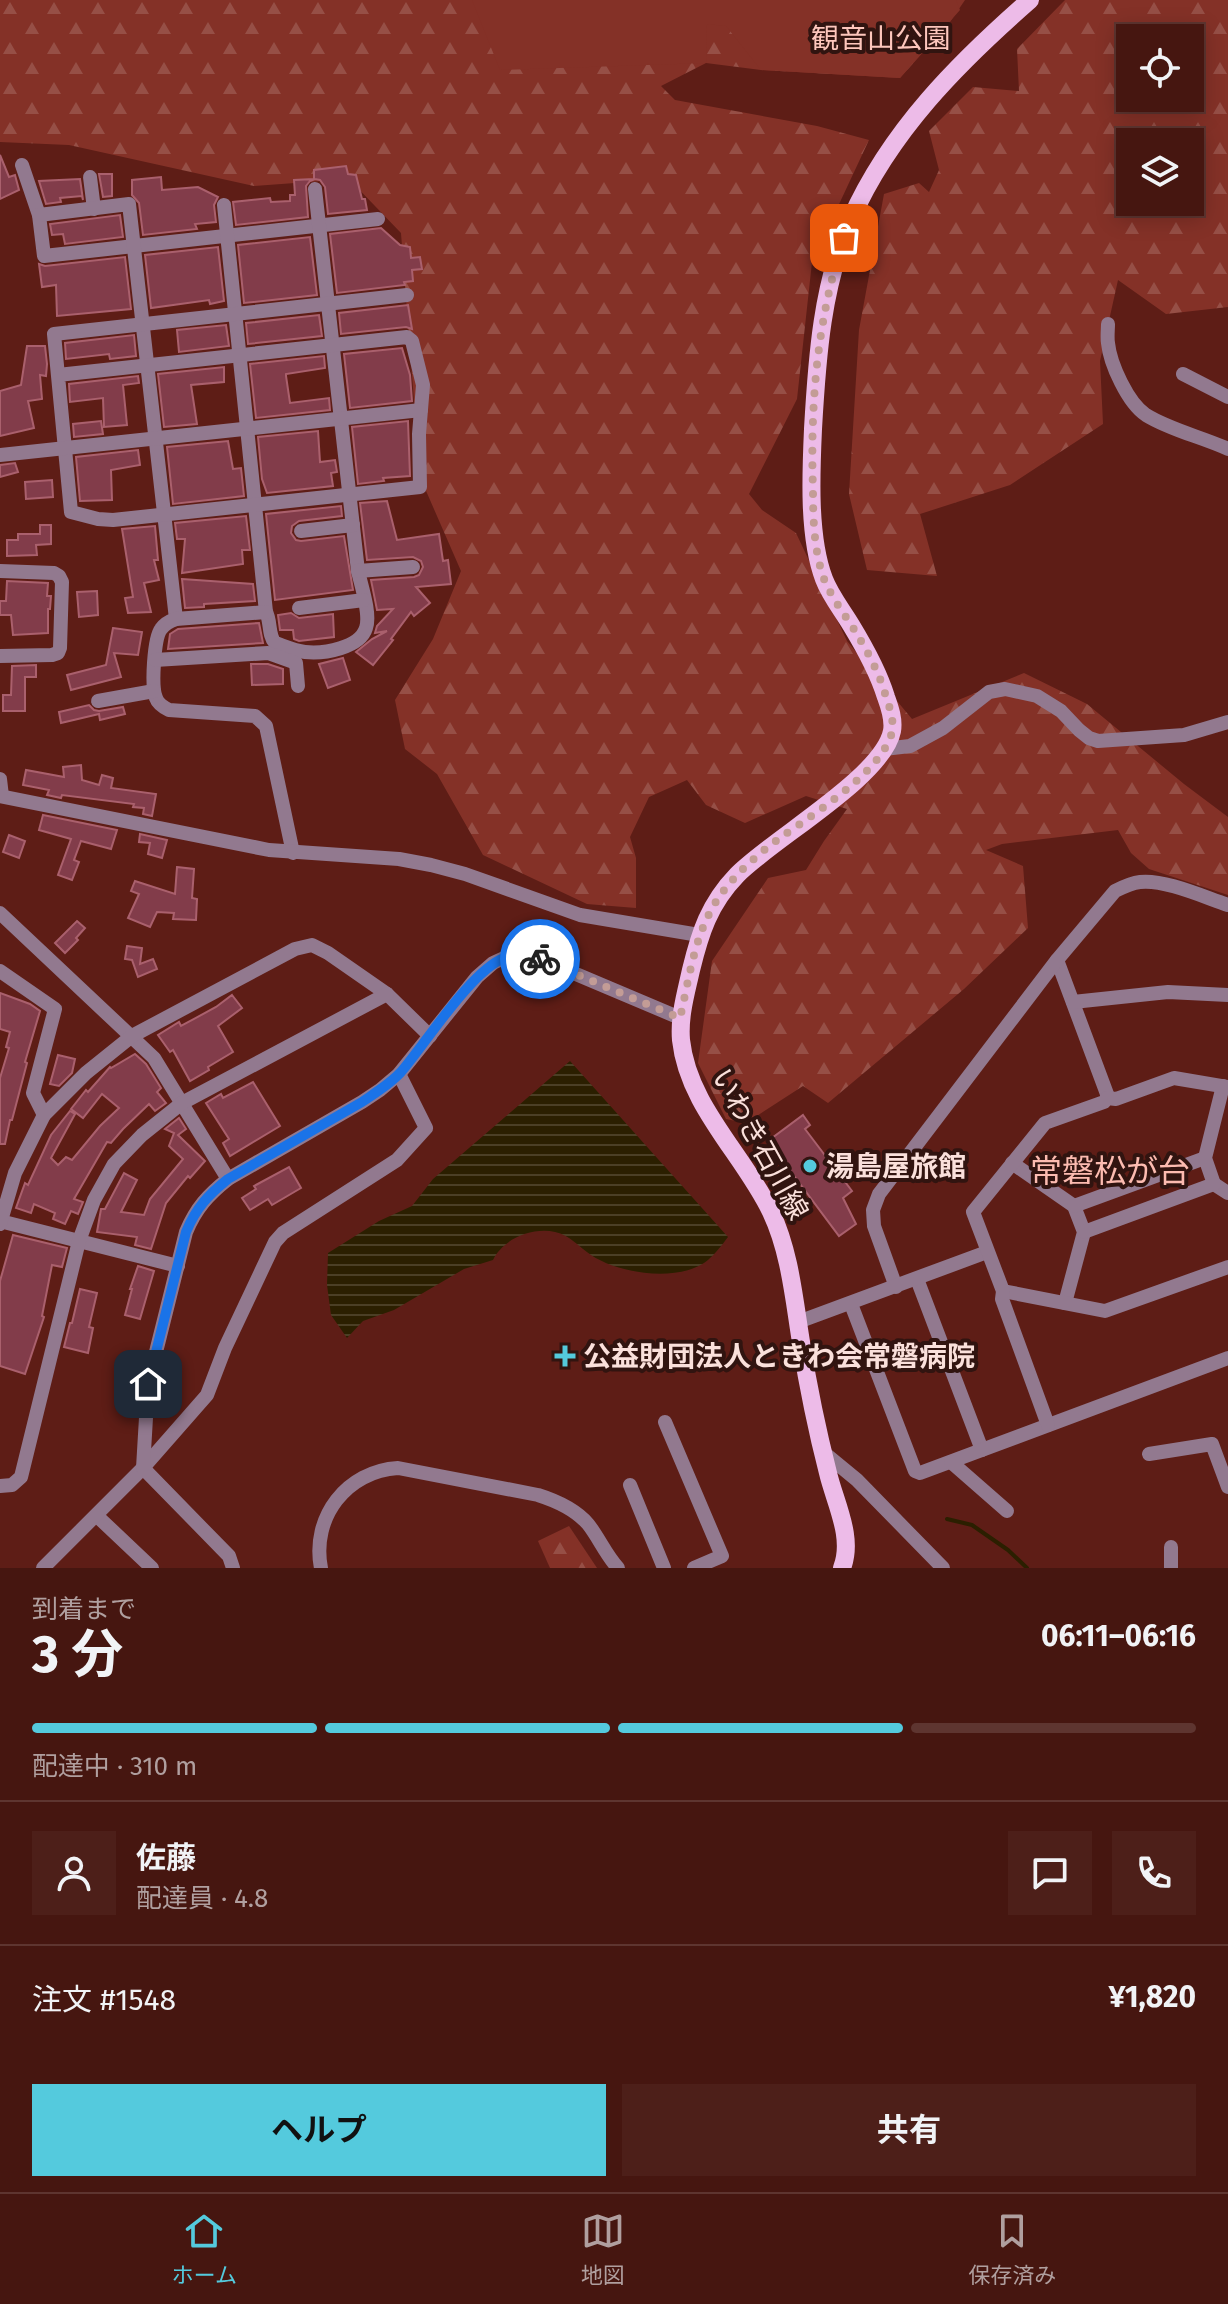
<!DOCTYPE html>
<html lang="ja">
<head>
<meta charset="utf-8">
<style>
	:root { --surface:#461610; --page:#4d1f19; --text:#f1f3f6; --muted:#b09f9f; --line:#5e3530; --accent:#54cadd }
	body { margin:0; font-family:"Fira Sans","Noto Sans JP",sans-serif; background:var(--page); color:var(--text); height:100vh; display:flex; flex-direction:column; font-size:30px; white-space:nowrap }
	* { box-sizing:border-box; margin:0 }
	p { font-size:26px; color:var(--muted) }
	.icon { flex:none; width:44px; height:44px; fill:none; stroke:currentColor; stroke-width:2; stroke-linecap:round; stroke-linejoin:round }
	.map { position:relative; height:1568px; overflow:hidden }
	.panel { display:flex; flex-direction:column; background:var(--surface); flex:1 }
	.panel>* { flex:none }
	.fabs { position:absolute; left:1116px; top:24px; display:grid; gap:16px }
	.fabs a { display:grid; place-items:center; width:88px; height:88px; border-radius:0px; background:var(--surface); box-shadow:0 4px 20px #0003,0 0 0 2px var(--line); font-size:40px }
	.pin { position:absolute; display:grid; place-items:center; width:68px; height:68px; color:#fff; margin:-34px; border-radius:16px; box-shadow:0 4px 12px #0006 }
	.courier { position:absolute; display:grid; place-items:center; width:80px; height:80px; margin:-40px; border:6px solid #1a73e8; border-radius:50%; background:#fff; color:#222; box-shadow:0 2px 10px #0007 }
	.summary em { font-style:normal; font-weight:700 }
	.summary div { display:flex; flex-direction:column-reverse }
	.summary { display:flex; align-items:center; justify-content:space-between; height:136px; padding:0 32px }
	h1 { font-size:52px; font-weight:700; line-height:60px }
	.bar { display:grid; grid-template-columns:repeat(4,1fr); gap:12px 8px; align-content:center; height:96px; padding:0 32px }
	.bar i { height:10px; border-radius:6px; background:var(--line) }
	.bar .selected { background:var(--accent) }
	.bar p { grid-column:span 4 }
	.line { display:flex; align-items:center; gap:20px; padding:0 32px; border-top:2px solid var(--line) }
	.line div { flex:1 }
	.round { display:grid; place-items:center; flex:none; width:84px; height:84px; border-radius:0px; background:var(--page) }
	.cta { display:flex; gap:16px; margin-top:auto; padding:16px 32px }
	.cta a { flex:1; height:92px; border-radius:0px; background:var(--accent); color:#111; font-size:32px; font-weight:700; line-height:92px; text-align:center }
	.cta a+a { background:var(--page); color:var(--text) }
	.dock { display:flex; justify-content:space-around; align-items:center; height:112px; border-top:2px solid var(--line); background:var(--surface); font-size:22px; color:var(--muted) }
	.dock a { display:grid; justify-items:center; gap:4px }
	.dock .selected { color:var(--accent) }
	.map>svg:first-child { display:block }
	.forest { fill:url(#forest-firs); fill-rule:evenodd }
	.park { fill:#843127 }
	.water { fill:url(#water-rules) }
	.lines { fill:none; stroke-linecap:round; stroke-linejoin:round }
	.stream { stroke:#2b1f00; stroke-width:4 }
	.building { fill:#823c4a; stroke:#aa606d; stroke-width:2 }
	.minor { stroke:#92798f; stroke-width:14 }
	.major { stroke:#edbbe8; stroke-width:18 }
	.done { stroke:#c39c96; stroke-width:8; stroke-dasharray:0 14.4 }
	.route { stroke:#1a73e8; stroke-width:10 }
	.poi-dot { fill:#54cadd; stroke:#311410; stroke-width:3 }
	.labels { text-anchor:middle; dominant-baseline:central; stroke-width:8; stroke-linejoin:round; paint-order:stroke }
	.park-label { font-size:28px; fill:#fdc6bc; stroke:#311410 }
	.street-label { font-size:28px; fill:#fae0db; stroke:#311410 }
	.poi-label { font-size:28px; font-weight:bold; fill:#fae0db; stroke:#311410; text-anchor:start }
	.quarter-label { font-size:32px; fill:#fcbbb0; stroke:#311410 }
</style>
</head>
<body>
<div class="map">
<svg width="1228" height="1568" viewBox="0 0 1228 1568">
	<defs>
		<pattern id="forest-firs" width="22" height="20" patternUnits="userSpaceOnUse" patternTransform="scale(2)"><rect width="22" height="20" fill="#843127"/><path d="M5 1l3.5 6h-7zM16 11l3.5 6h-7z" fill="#964f46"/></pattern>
		<pattern id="water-rules" width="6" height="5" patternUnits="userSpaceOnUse" patternTransform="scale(2)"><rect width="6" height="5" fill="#2b1f00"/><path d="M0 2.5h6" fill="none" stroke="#4b3f25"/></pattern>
	</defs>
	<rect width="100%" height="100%" fill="#5e1d16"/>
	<g class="forest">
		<path d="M0 0H965L950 22 900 78 761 70 706 63 661 86 675 100 817 126 869 140 812 262 797 399 749 494 762 510 796 533 847 641 912 719 1024 673 1087 704 1184 784 1228 817V895L1149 869 1131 853 1118 830 1002 844 986 850 1023 866 1028 928 964 989 828 1103 803 1086 746 1123 726 1119 698 1063 712 961 768 878 806 870 824 841 847 809 806 796 745 823 706 805 687 780 649 797 630 837 636 858V908L587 904 483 855 437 774 405 749 395 700 433 639 461 571 420 477 401 233 349 179 254 186 69 145 0 142Z"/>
		<path d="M1065 0H1228V307L1166 314 1118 280 1100 361 1103 424 1010 485 920 514 937 576 867 570 849 494 859 330 884 194 919 183 929 192 939 170 929 131 973 87 1019 91 1017 49ZM1130 38H1190V98H1130ZM1130 142H1190V202H1130Z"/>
		<path d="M569 1526 597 1568H550L538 1541Z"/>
	</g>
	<path class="park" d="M472 0H956L960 10 900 78 761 70 726 26 707 24 706 63 500 70Z"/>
	<path class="water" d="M570 1061 728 1237C722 1245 715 1254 708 1260 680 1283 619 1274 591 1255 579 1247 570 1235 555 1232 532 1227 503 1239 493 1260L464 1269 394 1310 363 1321 347 1338 331 1315 327 1285 328 1253 379 1221 412 1206 433 1179Z"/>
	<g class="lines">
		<path class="stream" d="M947 1519 972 1525 1008 1550 1027 1568"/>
	</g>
	<g class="building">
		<path d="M0 155 9 177 15 175 19 190 0 199Z"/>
		<path d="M346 166 348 174 356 175 362 199H365L367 210 328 214 325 187 320 180 315 179 310 181 306 186 308 217 236 225 233 202 270 198 271 202 290 201V195H295L294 180 314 179V170Z"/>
		<path d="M99 174H112V196L103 197Z"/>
		<path d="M161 177 162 190 198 187 218 197 214 205 216 222 195 224 197 229 143 235 139 203 132 195V180Z"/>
		<path d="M80 179 83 200 82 196 60 198 61 202 46 204 39 181Z"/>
		<path d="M120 215 123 237 65 244 63 234 52 235 50 224Z"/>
		<path d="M381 228 400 245 410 247 411 258 420 257 422 269 412 270 413 281 404 282 405 285 337 293 330 234Z"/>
		<path d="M310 237 317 295 244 303 238 245Z"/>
		<path d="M218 247 224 301 210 304 209 300 151 308 145 255Z"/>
		<path d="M125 257 131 309 57 316 56 285 42 287 39 264 45 266Z"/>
		<path d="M408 305 412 329 406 327 341 334 339 313Z"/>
		<path d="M319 315 322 336 248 344 246 323Z"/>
		<path d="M226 325 229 346 179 352 177 330Z"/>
		<path d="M134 335 136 356 110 359 109 354 66 359 65 343Z"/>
		<path d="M27 346H45L47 364 46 376 40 375 42 399 28 401 34 428 0 436V391L21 385Z"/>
		<path d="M402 348 410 375 412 401 350 408 344 354Z"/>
		<path d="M324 356 325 368 286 374V376L290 403 329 398 330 410 256 418 250 364Z"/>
		<path d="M224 367V382L191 385 197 424 164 427 158 374Z"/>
		<path d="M138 376 139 383 123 385 127 425 104 427 103 398 70 402 69 384Z"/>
		<path d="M101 421 103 434 74 437 73 424Z"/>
		<path d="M408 421 410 476 383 478 384 481 358 484 352 427Z"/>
		<path d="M318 431 320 462 335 460 337 472 331 473 333 486 267 493 262 479 258 437Z"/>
		<path d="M228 441 233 469 241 468 244 496 173 504 167 447Z"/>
		<path d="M138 450 140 465 111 470 112 500 80 501 76 457Z"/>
		<path d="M15 463 18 472 0 477V465Z"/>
		<path d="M52 480 53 497 26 499 25 482Z"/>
		<path d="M387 501 397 540 439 534 443 561 448 560 451 584 416 587 430 603 414 616 411 612 391 639 393 640 373 665 356 652 372 639 387 631 375 633 377 626 393 609 377 610 371 580 414 577 419 575 423 567 421 561 413 557 367 560 360 503Z"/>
		<path d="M341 506 342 516 299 521 292 526 291 533 296 540 301 541 344 536 353 590 275 600 266 514Z"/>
		<path d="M246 516 250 550H242L243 564 182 573 185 539H177L175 523Z"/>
		<path d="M40 525H51V544L36 545 37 555 7 556V540H18V534H40Z"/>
		<path d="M155 526 158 560H154L159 580 144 583 151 612 128 613 125 598 133 597 122 529Z"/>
		<path d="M182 579 253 584 255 601 204 604V607L185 608Z"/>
		<path d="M7 581 48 583 47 596H51L50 609H48V633L13 635 11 615H0V601H6Z"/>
		<path d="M97 591 98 615 79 617 77 592Z"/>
		<path d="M291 613 299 618 333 614 334 637 299 641 294 639 293 630H280L278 615Z"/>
		<path d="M259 623 263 643 168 649 170 634 178 629Z"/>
		<path d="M113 628 142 632 138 655 114 653 121 677 71 690 67 675 106 665Z"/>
		<path d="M343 658 350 680 328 688 319 664Z"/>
		<path d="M251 664H268L283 669V684L252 685Z"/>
		<path d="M36 665V677H25V711H3V695H11L12 666Z"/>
		<path d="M89 705 94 710 99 711 123 707 125 714 100 720 99 714 61 723 59 712Z"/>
		<path d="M81 765 82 780 99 785 102 775 113 778 111 788 156 794 152 816 143 814 144 808 133 807 134 804 62 795 61 798 47 795 49 790 23 785 26 770 64 777 63 767Z"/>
		<path d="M43 815 117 830 111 849 81 841 74 860 79 862 72 880 58 875 71 839 39 830Z"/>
		<path d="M140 834 167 840 162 858 148 854 150 843 139 842Z"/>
		<path d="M9 835 25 841 19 858 3 852Z"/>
		<path d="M177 867 194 869 192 898 197 899 196 920 173 919 174 913 157 912 150 927 128 918 139 894 131 891 135 881 175 894Z"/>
		<path d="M77 921 85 928 76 938 78 940 65 953 55 943Z"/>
		<path d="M127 946 142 948 140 964 153 959 157 969 138 977 132 960 125 959Z"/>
		<path d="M0 993 30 1004 40 1011 25 1062 27 1063 12 1120H10L5 1144H0V1078L9 1048 6 1047 10 1032 0 1029Z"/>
		<path d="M232 995 242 1008 218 1026 233 1052 208 1067 209 1070 190 1081 173 1050 170 1052 158 1035 179 1022 181 1026 216 1007Z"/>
		<path d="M135 1054 146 1064 161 1088 157 1092 166 1103 155 1111 149 1104 123 1129 111 1143 107 1142 74 1199 83 1202 78 1214 71 1211 65 1224 53 1219 55 1213 34 1204 31 1213 16 1208 25 1183 28 1185 51 1135 70 1111 75 1114 51 1158 58 1165 66 1157 72 1160 100 1126 119 1108 102 1094 83 1118 71 1109 86 1090 88 1092 110 1067 111 1068Z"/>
		<path d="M58 1055 75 1059 72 1073 59 1086 50 1084Z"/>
		<path d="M253 1082 280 1126 230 1156 223 1143 229 1139 206 1103 221 1094 223 1098Z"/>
		<path d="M803 1115 810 1125 805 1129 852 1191 843 1198 856 1224 839 1236 768 1141Z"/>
		<path d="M179 1118 186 1129 178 1135 205 1161 190 1178 188 1176 166 1203 151 1249 135 1245 137 1237 97 1232 101 1209H105L124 1173 137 1180 121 1212 144 1215 150 1199 183 1159 169 1146 174 1133 165 1129Z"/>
		<path d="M289 1167 301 1188 272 1205 268 1199 250 1210 242 1198 256 1189 254 1186Z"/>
		<path d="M13 1235 67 1248 62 1267 52 1265 42 1316 44 1317 25 1374 0 1366V1281Z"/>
		<path d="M138 1266 154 1271 140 1319 125 1315 132 1289H130Z"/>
		<path d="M80 1289 97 1293 89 1327 93 1328 88 1353 64 1347 70 1323H72Z"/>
	</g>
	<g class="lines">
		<g class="minor">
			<path d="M22 165 39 215 44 256 378 219"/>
			<path d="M90 177 94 209"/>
			<path d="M224 205 266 612C271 621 268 635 275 643 284 646 295 651 305 652 324 654 360 648 366 628 371 614 361 585 358 571L315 189"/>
			<path d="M39 215 129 204 176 619"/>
			<path d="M1108 324C1108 330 1107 337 1108 343 1110 364 1128 403 1146 415 1170 430 1202 437 1228 449"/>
			<path d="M1183 374 1228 397"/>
			<path d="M58 375 407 337 412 341 423 385 419 434 420 487 113 520 98 519 71 512 54 334 407 295"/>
			<path d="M0 455 421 410"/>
			<path d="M301 531 353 525"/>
			<path d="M0 571 54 573 59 576 62 582 60 648 58 653 52 655 0 656"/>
			<path d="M358 571 413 567"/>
			<path d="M299 608 364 600"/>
			<path d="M266 612 176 619C170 621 165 623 161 629 154 638 151 687 156 698 158 704 163 707 169 710L255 716 266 726 293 853"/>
			<path d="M155 660 268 653 296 663 298 686"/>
			<path d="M98 701 154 691"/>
			<path d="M884 749 910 746 943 728 989 692 1005 689 1037 696 1061 711 1079 730 1089 738 1098 741 1184 735 1228 722"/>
			<path d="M0 779 2 796"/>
			<path d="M0 796 269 850 399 859 431 865 465 874 580 915 699 935"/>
			<path d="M0 913 154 1058 228 1179"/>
			<path d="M1057 960 1107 1094V1098"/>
			<path d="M0 971 55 1009 33 1093 44 1115"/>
			<path d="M1073 1002 1168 992 1228 995"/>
			<path d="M1012 1163 1074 1206 1084 1232 1065 1303"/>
			<path d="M1214 1184 1228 1193"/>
			<path d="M1074 1206 1205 1158"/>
			<path d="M0 1221 178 1266"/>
			<path d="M0 1224 15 1173 44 1115 86 1073 132 1036 295 949 312 945 328 953 387 994 430 1036"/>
			<path d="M1084 1232 1214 1184 1205 1158 1223 1086"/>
			<path d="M917 1279 982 1450"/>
			<path d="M896 1287 874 1226 873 1210 879 1194 1057 960 1115 891C1123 887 1131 883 1140 882 1164 879 1204 897 1228 905"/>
			<path d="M1003 1291 1105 1311 1228 1267"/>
			<path d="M851 1304 915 1471 920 1473 1228 1358"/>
			<path d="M798 1322 987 1252"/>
			<path d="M665 1422 722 1556 694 1568"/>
			<path d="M1048 1425 1002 1299 1003 1291 973 1212 1045 1123 1104 1102 1107 1098 1116 1099 1174 1078 1228 1087"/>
			<path d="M823 1452 857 1480 943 1568"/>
			<path d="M1149 1454 1212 1444 1228 1487"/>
			<path d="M951 1462 1007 1511"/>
			<path d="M630 1485 664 1568"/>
			<path d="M0 1486 12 1485 21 1477 79 1241 94 1200 114 1164 142 1135 182 1103 387 994"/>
			<path d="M97 1516 152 1568"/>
			<path d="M43 1568 143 1468 207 1395 225 1348 275 1242 283 1233 397 1160 426 1128 399 1074"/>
			<path d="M233 1568 229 1556 143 1468 148 1384 186 1232C196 1208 208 1195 228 1179L362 1102 380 1090 399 1074 477 977 493 963 506 957 521 955 538 958 680 1018"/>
			<path d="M321 1568C311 1517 347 1471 398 1468L538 1495C557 1501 575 1509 588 1524 599 1538 606 1555 618 1568"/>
			<path d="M1171 1568V1547"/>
		</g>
		<path class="major" d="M842 1568C854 1537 835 1503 828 1473 817 1430 808 1386 801 1342 794 1299 790 1252 771 1212 744 1155 688 1106 681 1040 679 1016 686 993 691 970 700 933 709 904 737 875 772 839 883 777 892 731 894 720 890 708 886 697 878 671 865 648 851 625 842 610 830 595 824 579 808 537 811 473 813 429 817 358 822 284 851 219 890 131 958 63 1030 0"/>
	</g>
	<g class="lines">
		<path class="done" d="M540 959 680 1018C690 975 695 929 722 893 735 875 752 860 769 846 802 821 882 774 892 732 894 720 890 708 886 697 879 671 866 649 852 626 842 611 831 596 824 579 814 551 813 519 813 490 810 405 817 319 844 238"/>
		<path class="route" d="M148 1384 186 1232C196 1208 208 1195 228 1179L362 1102C375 1093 390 1084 401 1072 426 1043 471 971 504 958 516 953 528 956 540 959"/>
	</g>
	<g class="poi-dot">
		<circle cx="810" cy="1166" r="8"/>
		<path d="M561 1344h8v8h8v8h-8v8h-8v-8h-8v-8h8z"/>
	</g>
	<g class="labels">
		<g class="park-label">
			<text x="881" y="38">観音山公園</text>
		</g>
		<g class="street-label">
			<text transform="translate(760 1144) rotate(61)">いわき石川線</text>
		</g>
		<g class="poi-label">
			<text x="826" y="1166">湯島屋旅館</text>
			<text x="583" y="1356">公益財団法人ときわ会常磐病院</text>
		</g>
		<g class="quarter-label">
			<text x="1110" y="1171">常磐松が台</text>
		</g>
	</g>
</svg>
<div class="fabs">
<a><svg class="icon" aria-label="locate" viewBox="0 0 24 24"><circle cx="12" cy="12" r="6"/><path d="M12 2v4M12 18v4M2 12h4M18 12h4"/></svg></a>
<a><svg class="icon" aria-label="layers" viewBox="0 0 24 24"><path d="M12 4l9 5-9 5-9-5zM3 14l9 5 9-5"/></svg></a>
</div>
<div class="pin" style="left:844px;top:238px;background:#ea580c"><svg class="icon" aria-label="bag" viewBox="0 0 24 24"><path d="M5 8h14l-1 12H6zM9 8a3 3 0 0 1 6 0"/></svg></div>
<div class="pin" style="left:148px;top:1384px;background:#1f2937"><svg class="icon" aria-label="home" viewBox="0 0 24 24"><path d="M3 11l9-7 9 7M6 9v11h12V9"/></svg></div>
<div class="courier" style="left:540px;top:959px"><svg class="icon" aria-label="bike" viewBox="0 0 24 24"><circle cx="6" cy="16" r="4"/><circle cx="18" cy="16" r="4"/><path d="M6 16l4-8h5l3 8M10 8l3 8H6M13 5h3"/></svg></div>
</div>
<section class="panel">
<div class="summary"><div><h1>3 分</h1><p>到着まで</p></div><em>06:11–06:16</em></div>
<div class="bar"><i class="selected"></i><i class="selected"></i><i class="selected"></i><i></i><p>配達中 · 310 m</p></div>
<div class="line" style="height:144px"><a class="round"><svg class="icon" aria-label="person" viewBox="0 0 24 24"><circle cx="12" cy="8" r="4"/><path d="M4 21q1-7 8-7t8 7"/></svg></a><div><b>佐藤</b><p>配達員 · 4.8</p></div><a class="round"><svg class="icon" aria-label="chat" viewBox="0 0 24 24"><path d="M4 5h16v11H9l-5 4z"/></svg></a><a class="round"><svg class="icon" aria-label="phone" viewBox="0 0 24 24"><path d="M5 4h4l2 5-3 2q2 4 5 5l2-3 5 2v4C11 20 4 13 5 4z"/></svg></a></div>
<div class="line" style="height:104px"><div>注文 #1548</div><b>¥1,820</b></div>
<div class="cta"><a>ヘルプ</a><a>共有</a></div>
</section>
<nav class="dock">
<a class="selected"><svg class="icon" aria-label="home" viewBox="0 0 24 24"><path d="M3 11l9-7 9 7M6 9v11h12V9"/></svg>ホーム</a>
<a><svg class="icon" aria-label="map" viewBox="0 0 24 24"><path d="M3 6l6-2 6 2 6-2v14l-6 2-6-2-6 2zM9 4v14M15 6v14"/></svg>地図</a>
<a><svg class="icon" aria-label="saved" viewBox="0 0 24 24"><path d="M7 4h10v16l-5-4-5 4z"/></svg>保存済み</a>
</nav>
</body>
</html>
